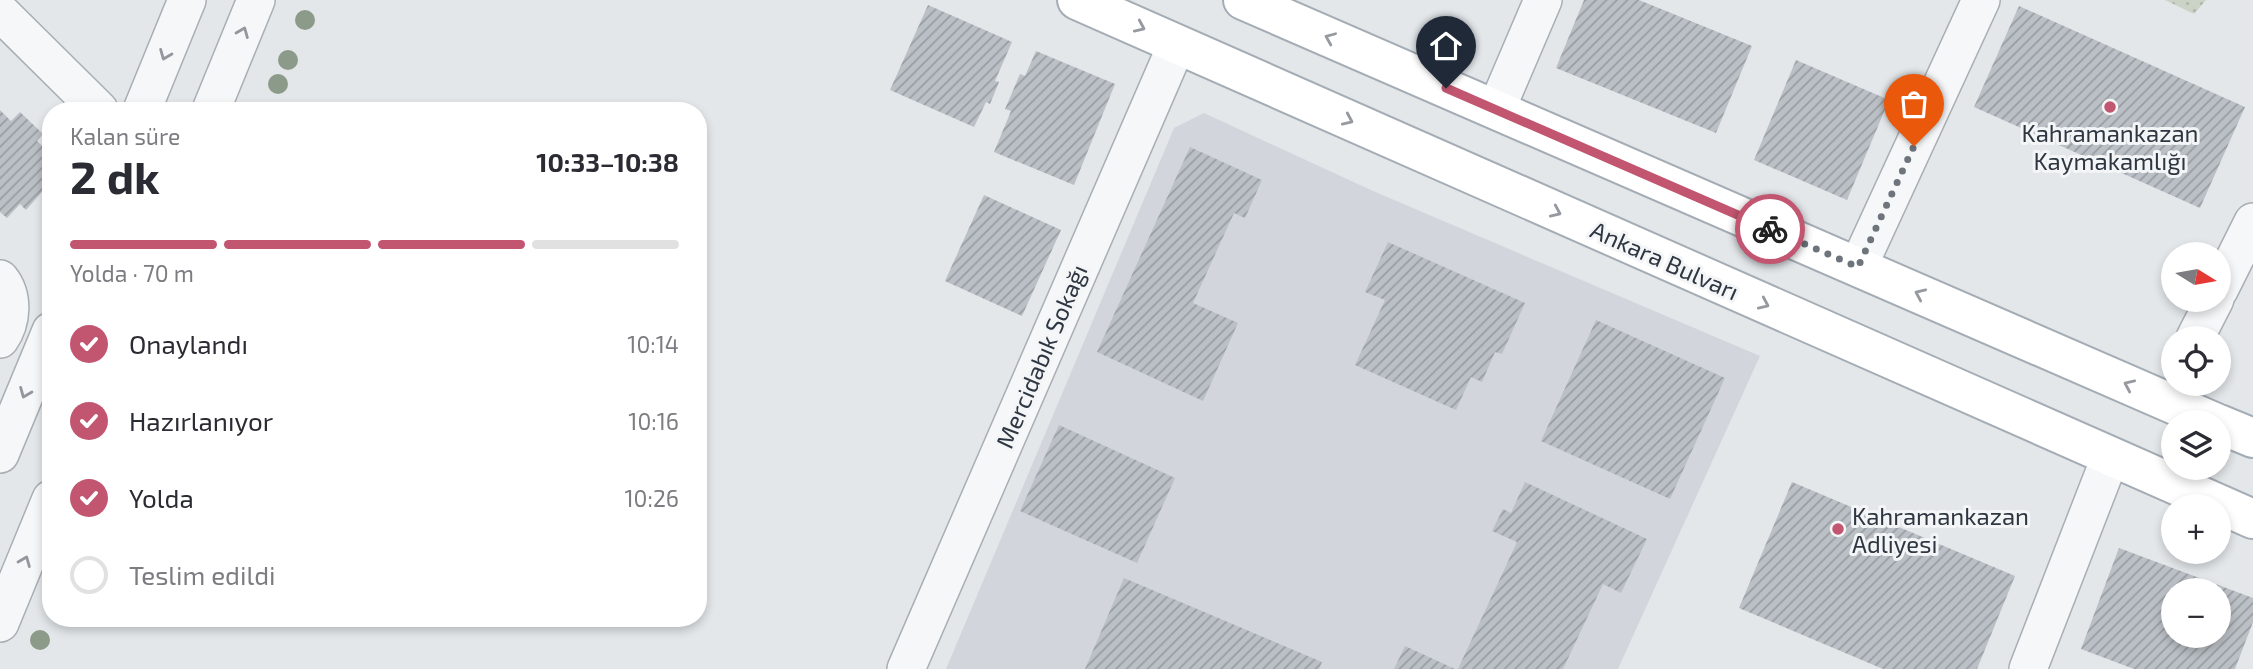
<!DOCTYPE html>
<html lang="tr">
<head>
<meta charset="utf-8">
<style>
	:root { --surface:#fff; --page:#f7f7f7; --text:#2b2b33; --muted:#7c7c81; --line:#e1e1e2; --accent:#c25670 }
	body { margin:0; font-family:"Exo 2",sans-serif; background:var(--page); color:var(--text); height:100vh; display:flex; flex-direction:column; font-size:26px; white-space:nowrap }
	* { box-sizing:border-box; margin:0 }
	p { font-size:23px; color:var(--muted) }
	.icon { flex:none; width:38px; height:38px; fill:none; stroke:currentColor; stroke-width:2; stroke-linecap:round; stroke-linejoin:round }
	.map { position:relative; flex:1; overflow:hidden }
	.details { position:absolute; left:42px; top:102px; width:665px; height:525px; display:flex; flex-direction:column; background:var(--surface); border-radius:28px; box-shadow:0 4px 10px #0003 }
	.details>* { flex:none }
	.needle { width:46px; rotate:101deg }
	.fabs { position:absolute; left:2161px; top:242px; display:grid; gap:14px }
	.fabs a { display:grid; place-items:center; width:70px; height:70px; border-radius:50%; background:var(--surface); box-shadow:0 4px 10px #0003; font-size:35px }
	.pin { position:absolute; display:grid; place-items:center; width:60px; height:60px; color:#fff; margin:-72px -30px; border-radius:50% 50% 50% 0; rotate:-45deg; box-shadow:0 0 7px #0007 }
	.pin .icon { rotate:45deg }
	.courier { position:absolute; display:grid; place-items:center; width:70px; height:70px; margin:-35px; border:5px solid #c25670; border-radius:50%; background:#fff; color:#222; box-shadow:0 2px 9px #0007 }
	.overview em { font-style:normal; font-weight:700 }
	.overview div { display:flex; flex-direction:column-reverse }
	.overview { display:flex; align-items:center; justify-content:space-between; height:119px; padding:0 28px }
	h1 { font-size:46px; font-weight:700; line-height:52px }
	.bar { display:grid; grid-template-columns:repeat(4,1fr); gap:10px 7px; align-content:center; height:84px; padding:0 28px }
	.bar i { height:9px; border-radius:5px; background:var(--line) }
	.bar .current { background:var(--accent) }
	.bar p { grid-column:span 4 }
	ol { padding:0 28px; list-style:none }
	li { display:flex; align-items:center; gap:21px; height:77px }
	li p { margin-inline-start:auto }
	li .icon { padding:7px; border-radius:50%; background:var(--accent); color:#fff; stroke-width:4 }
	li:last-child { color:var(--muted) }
	li i { width:38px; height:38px; border:4px solid var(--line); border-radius:50% }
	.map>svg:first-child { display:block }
	.built { fill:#d2d6dc }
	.grass { fill:url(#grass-dots) }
	.building { fill:url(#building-hatch); fill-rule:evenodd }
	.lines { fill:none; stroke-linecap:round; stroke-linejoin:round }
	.minor-casing { stroke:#a9aeb4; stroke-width:40 }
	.major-casing { stroke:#a4acb5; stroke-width:42 }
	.minor { stroke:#f6f7f9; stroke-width:37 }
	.major { stroke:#fff; stroke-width:38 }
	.tree { fill:#8c9a8a }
	.oneway { stroke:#969aa0 }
	.oneway2 { stroke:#92969d }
	.done { stroke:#6d747c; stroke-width:7; stroke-dasharray:0 12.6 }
	.route { stroke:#c25670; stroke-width:9 }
	.poi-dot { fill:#c25670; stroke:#f3f5f7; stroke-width:2.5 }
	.labels { text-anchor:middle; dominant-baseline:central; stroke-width:6; stroke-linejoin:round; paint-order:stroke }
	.poi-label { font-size:24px; fill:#2d3641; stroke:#f3f5f7 }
	.street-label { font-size:24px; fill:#2d3641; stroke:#f3f5f7 }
</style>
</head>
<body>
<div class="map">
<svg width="2253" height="669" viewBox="0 0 2253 669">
	<defs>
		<pattern id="grass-dots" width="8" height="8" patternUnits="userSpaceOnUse" patternTransform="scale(1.75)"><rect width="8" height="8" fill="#cad3c5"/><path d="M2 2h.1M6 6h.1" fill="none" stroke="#aeb6aa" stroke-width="1.8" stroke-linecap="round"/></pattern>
		<pattern id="building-hatch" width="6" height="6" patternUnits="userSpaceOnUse" patternTransform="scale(1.75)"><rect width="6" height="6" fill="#bbc0c6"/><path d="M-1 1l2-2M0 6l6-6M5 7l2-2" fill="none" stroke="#989da2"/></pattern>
	</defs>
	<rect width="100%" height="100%" fill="#e3e7ea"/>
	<path class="built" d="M1204 113 1373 191 1760 356 1618 669H946L1174 128Z"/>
	<path class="grass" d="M2165 0H2206L2194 14Z"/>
	<g class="building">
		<path d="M1584 0H1639L1752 46 1716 133 1556 68Z"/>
		<path d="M928 5 1012 42 995 81 999 82 990 104 986 102 974 127 890 90Z"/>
		<path d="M2019 6 2245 107 2200 208 1974 107Z"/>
		<path d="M1036 51 1115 84 1074 185 994 152 1011 111 1005 109 1020 74 1025 76Z"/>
		<path d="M1796 60 1889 100 1847 200 1754 160Z"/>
		<path d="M0 110 11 121 20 112 43 134 37 141 51 154V170L43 179 49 184 26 210 20 204 7 218 0 212Z"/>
		<path d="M1190 147 1262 180 1245 218 1234 213 1193 303 1238 323 1203 401 1097 352Z"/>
		<path d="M984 195 1061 230 1022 316 945 281Z"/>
		<path d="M1388 242 1525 303 1502 354 1495 352 1482 382 1471 377 1456 410 1355 365 1385 300 1365 292Z"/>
		<path d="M1596 320 1725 378 1670 499 1541 441Z"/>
		<path d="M1059 425 1175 478 1137 563 1020 511Z"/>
		<path d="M1525 482 1647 539 1621 593 1603 584 1563 669H1458L1517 542 1492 531 1503 509 1511 513Z"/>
		<path d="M1792 482 2015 576 1977 669H1883L1739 608Z"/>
		<path d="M2119 548 2253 598V622L2235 669H2134L2081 649ZM2174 590H2219V635H2174Z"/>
		<path d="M1124 578 1322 662 1319 669H1085Z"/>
		<path d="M1405 646 1455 669H1394Z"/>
	</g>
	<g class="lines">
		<defs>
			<g id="minor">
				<path d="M0 12 99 110"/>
				<path d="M142 110 187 0"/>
				<path d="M211 110 256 0"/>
				<path d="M1496 110 1543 0"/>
				<path d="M1858 267 1981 0"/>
				<path d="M0 279C14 296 12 322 0 339"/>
				<path d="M2219 290 2253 222"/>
				<path d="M2195 338 2215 299"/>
				<path d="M0 454 51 331"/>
				<path d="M0 623 51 499"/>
				<path d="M906 669 1177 44"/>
				<path d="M2028 669 2110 458"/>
			</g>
			<g id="major">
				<path d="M1077 0 2253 519"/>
				<path d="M1243 0 2214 422"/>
				<path d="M2219 424 2253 438"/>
			</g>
		</defs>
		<use href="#minor" class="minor-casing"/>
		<use href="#major" class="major-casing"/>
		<use href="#minor" class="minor"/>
		<use href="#major" class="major"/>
	</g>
	<g class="tree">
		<circle cx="305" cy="20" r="10"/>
		<circle cx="288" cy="60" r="10"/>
		<circle cx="278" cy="84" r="10"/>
		<circle cx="40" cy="640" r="10"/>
	</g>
	<defs><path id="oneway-chevron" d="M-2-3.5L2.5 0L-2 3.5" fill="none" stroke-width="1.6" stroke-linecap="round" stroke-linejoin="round" transform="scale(1.75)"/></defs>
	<g class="oneway">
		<use href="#oneway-chevron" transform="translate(1140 27) rotate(24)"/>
		<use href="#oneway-chevron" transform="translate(1330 38) rotate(-157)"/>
		<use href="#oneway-chevron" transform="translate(1348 120) rotate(24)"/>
		<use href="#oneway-chevron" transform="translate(1556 212) rotate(24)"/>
		<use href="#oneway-chevron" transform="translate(1920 294) rotate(-156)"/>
		<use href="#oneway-chevron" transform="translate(1764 304) rotate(24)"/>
		<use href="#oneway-chevron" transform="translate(2129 385) rotate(-156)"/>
	</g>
	<g class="oneway2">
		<use href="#oneway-chevron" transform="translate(243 32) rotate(-68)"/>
		<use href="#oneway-chevron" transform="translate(165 55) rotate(112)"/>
		<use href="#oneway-chevron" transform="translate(25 393) rotate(112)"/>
		<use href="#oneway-chevron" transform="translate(25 561) rotate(-68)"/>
	</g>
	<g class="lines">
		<path class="done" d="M1770 229 1858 267 1914 146"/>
		<path class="route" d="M1446 88 1770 229"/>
	</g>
	<g class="poi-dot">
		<circle cx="2110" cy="107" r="7"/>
		<circle cx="1838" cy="529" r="7"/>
	</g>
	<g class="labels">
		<g class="poi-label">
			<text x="2110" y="132">Kahramankazan<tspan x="2110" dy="28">Kaymakamlığı</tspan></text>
			<text x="1852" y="515" text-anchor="start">Kahramankazan<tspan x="1852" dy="28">Adliyesi</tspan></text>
		</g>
		<g class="street-label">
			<text transform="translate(1665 260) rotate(24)">Ankara Bulvarı</text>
			<text transform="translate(1041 356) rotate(-67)">Mercidabık Sokağı</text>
		</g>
	</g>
</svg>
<div class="fabs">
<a><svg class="needle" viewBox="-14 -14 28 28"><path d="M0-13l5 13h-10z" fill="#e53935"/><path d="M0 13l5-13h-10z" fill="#7c7c81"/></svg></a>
<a><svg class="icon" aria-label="locate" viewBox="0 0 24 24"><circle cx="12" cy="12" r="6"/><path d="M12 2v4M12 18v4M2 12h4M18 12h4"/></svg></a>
<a><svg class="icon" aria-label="layers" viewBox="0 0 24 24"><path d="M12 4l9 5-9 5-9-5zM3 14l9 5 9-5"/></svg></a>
<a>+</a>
<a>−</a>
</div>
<div class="pin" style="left:1914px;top:146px;background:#ea580c"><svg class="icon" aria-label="bag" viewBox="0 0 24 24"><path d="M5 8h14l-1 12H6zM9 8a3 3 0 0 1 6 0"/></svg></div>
<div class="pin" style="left:1446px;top:88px;background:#1f2937"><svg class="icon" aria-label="home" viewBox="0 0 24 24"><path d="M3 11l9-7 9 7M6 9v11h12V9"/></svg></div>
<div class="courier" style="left:1770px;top:229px"><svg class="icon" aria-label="bike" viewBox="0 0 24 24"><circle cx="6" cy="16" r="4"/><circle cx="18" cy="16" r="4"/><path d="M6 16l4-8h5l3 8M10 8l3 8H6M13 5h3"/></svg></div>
<section class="details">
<div class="overview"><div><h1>2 dk</h1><p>Kalan süre</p></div><em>10:33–10:38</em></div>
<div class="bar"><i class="current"></i><i class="current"></i><i class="current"></i><i></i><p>Yolda · 70 m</p></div>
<ol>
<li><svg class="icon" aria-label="check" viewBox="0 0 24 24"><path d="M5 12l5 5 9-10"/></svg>Onaylandı<p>10:14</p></li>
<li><svg class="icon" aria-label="check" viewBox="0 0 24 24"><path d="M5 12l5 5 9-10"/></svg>Hazırlanıyor<p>10:16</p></li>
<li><svg class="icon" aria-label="check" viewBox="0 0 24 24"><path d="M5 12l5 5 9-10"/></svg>Yolda<p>10:26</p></li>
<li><i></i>Teslim edildi</li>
</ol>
</section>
</div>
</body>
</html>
